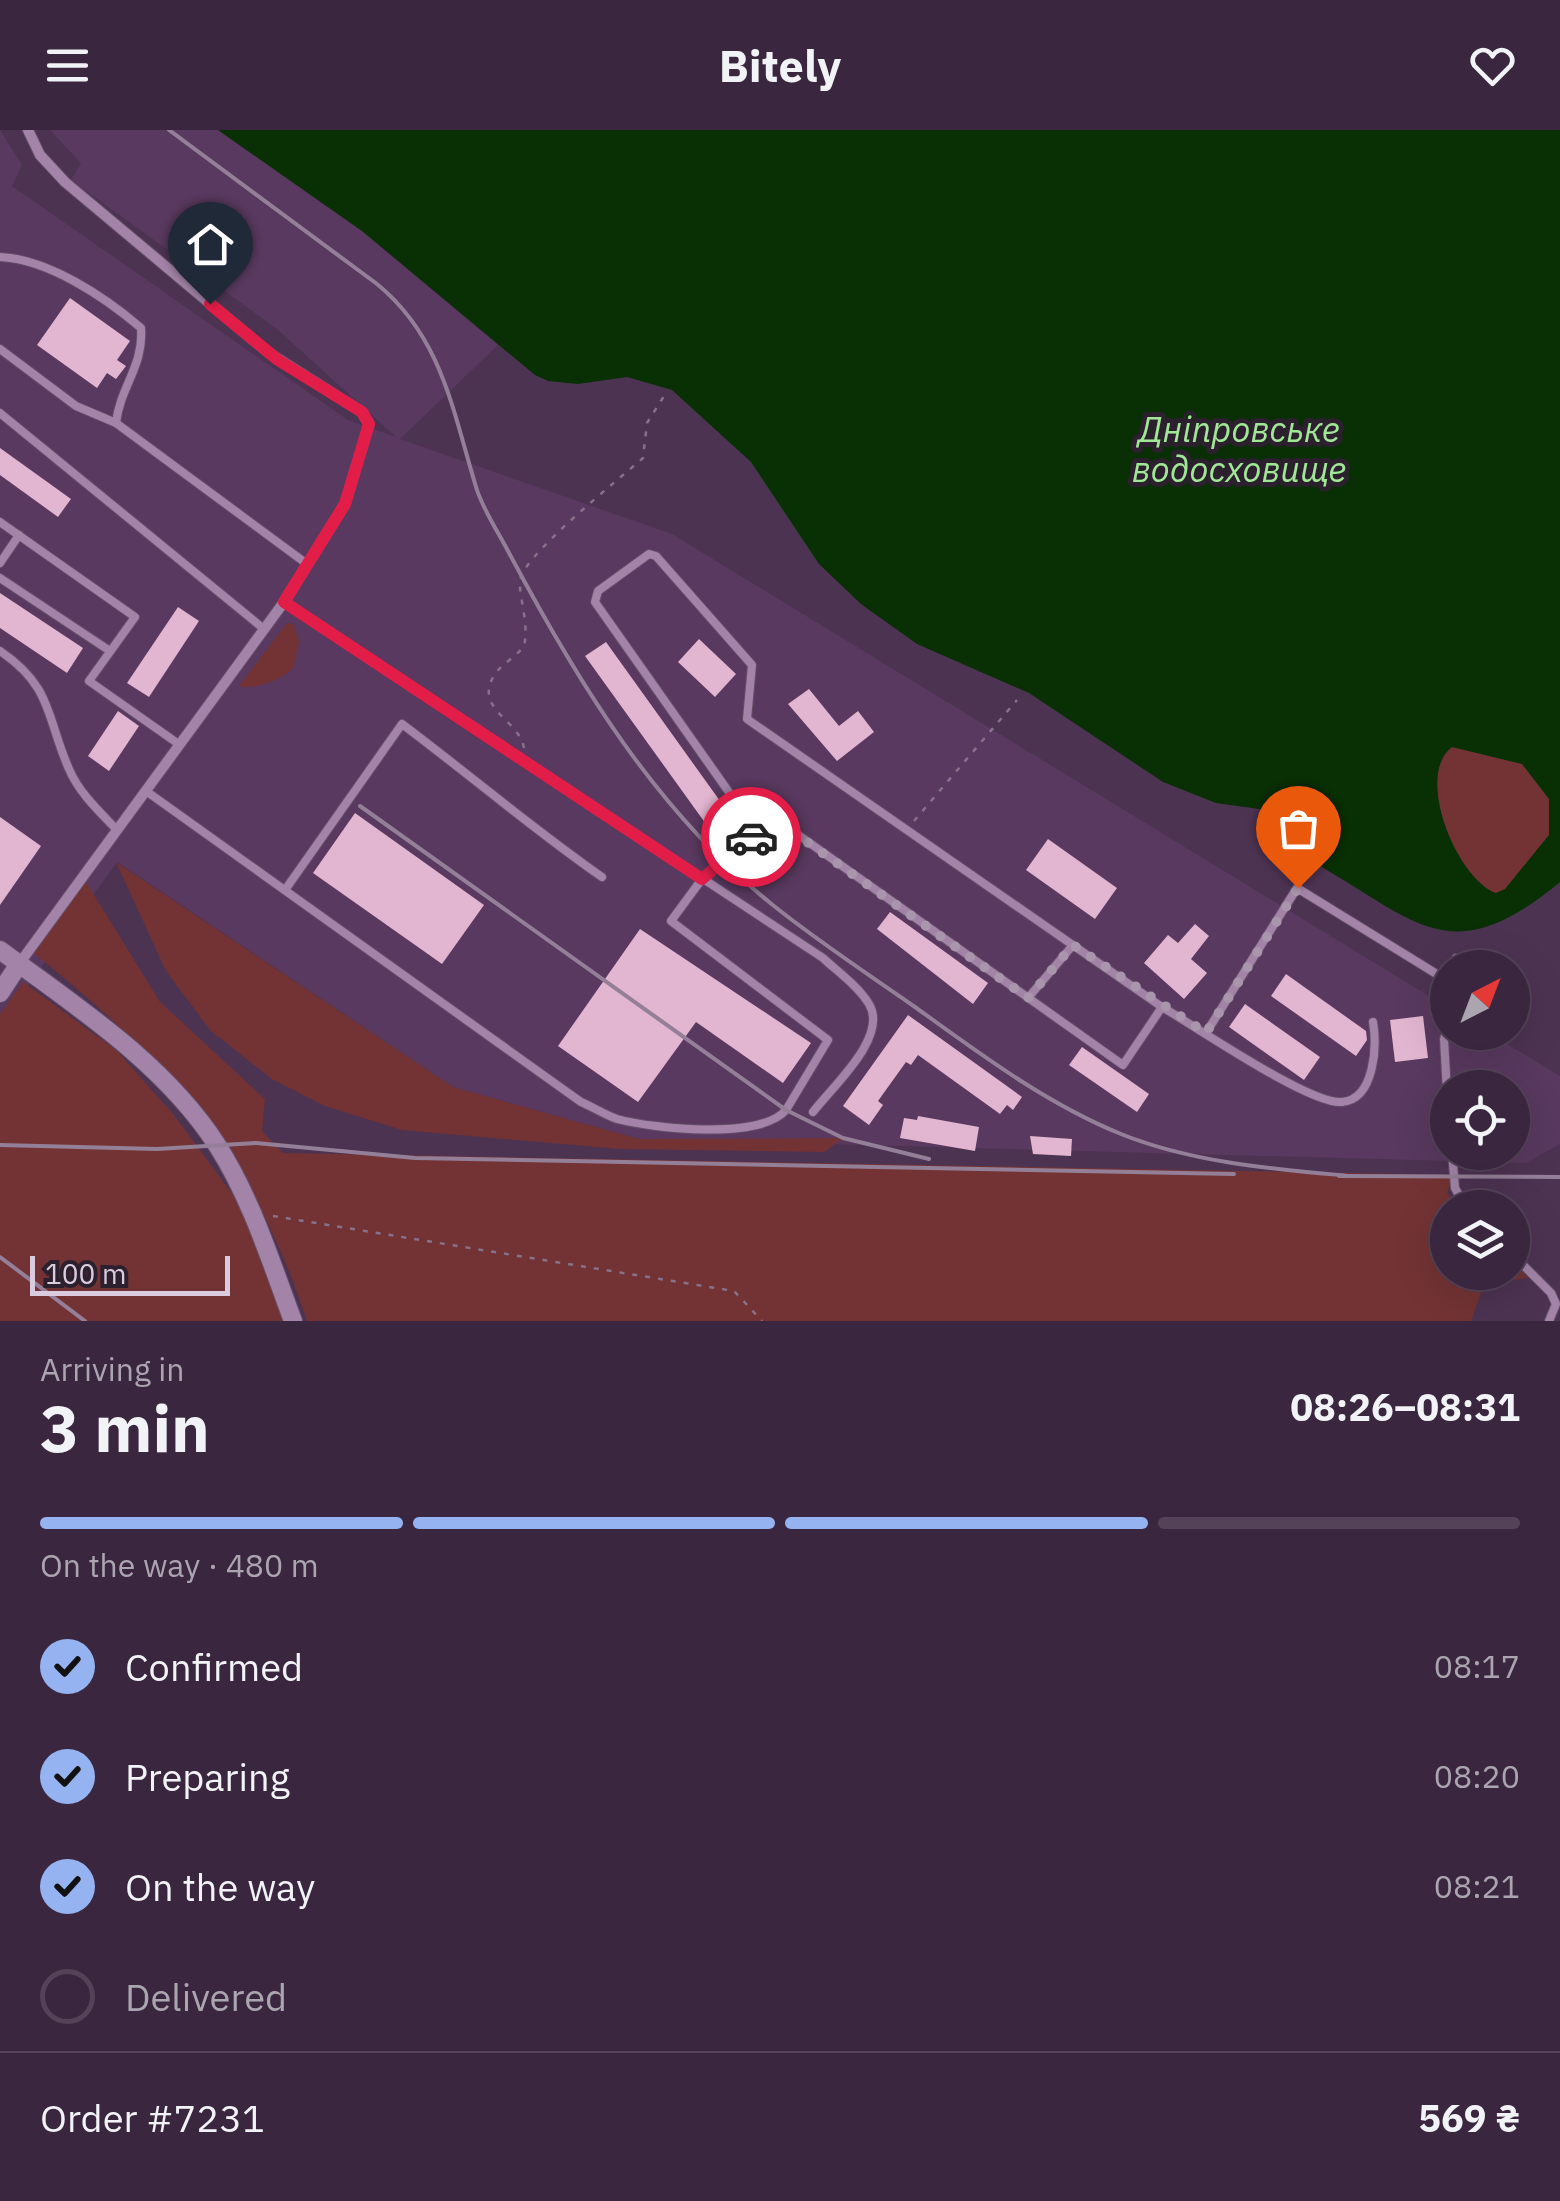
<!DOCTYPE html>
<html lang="en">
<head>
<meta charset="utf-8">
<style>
	:root { --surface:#3a263e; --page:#412e45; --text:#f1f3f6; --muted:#aba5b0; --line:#544358; --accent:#95b2f1 }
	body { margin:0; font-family:"IBM Plex Sans",sans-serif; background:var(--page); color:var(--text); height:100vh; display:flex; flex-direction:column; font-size:38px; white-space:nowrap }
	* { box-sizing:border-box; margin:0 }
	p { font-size:32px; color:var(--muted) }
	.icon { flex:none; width:55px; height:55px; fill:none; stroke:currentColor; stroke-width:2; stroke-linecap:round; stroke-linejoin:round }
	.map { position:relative; height:1191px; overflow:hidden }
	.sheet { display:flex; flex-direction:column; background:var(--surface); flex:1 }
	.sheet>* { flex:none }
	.needle { width:65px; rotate:42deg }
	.buttons { position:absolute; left:1430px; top:820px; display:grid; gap:20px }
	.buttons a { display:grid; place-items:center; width:100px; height:100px; border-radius:50%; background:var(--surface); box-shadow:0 10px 40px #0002,0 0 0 2px var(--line); font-size:50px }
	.scale { position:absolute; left:30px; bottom:25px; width:200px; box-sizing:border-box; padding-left:10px; border:5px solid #dbcbde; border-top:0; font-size:28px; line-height:35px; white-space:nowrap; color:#dbcbde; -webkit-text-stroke:8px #2c202e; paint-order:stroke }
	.pin { position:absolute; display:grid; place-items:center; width:85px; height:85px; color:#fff; margin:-102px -42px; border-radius:50% 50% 50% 0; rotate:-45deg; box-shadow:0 0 10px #0007 }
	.pin .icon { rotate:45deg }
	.courier { position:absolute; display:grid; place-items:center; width:100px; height:100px; margin:-50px; border:8px solid #e11d48; border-radius:50%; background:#fff; color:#222; box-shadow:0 2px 12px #0007 }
	.summary em { font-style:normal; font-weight:700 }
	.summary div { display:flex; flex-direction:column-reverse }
	.summary { display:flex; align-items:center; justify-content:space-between; height:170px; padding:0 40px }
	h1 { font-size:65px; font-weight:700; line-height:75px }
	.bar { display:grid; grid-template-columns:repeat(4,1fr); gap:15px 10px; align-content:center; height:120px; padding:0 40px }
	.bar i { height:12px; border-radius:8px; background:var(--line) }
	.bar .current { background:var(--accent) }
	.bar p { grid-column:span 4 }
	.line { display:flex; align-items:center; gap:25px; padding:0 40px; border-top:2px solid var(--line) }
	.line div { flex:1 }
	ol { padding:0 40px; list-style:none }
	li { display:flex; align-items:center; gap:30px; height:110px }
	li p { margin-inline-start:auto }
	li .icon { padding:10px; border-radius:50%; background:var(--accent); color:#111; stroke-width:4 }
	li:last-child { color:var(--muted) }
	li i { width:55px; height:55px; border:5px solid var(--line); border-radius:50% }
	header { display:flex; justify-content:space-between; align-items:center; height:130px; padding:0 40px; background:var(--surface); font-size:45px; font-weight:700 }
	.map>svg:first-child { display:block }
	.built { fill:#59395f; fill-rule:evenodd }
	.green { fill:#733334 }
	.water { fill:#092f04; fill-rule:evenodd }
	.building { fill:#e2b5d0 }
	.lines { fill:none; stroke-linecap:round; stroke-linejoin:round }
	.service-casing { stroke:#654f69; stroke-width:10 }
	.minor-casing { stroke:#654f69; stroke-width:12 }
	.tertiary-casing { stroke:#654f69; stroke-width:20 }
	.path { stroke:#87718b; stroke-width:2.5; stroke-dasharray:5 8; stroke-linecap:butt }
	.service { stroke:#a384a8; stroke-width:8 }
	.minor { stroke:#a384a8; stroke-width:10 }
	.tertiary { stroke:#a384a8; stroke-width:18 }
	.rail { stroke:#947f98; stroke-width:4 }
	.done { stroke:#a996ad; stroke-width:10; stroke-dasharray:0 18 }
	.route { stroke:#e11d48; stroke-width:12 }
	.labels { text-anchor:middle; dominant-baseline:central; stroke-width:10; stroke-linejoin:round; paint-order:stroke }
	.water-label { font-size:35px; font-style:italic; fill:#a0e796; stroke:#2c202e }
</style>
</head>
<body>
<header><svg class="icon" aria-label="menu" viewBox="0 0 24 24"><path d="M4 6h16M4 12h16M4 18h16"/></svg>Bitely<svg class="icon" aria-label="heart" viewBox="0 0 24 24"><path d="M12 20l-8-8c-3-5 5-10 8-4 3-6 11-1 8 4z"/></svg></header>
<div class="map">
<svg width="1560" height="1191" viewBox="0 0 1560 1191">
	<rect width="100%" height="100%" fill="#4d3352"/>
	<path class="built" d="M0 0 22 35 12 56 348 290 396 307 277 199 71 50 81 33 50 0H218L362 101 498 215 400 309 672 404 1447 877 1448 902 1489 903 1560 946V1014L1526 1033 639 1009 453 957 117 732 0 895ZM1448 958H1512V1022H1448Z"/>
	<g class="green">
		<path d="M287 493 293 494 299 511 293 538C281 550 256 560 239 556Z"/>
		<path d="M1452 617 1522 634 1549 669V705L1505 760 1496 764C1457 749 1414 646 1452 617Z"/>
		<path d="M116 732 453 957 639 1009 843 1008 824 1022 620 1019 402 1000 325 976 272 949 211 901 166 841Z"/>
		<path d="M83 747 160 872 265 969 262 1001 283 1023 1454 1045 1447 1063 1460 1077 1448 1078V1142H1512L1513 1131 1528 1148 1484 1154 1471 1191H307C251 1021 167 930 30 820Z"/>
		<path d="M23 852 116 920 174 985 247 1084 284 1191H0V884Z"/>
	</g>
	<path class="water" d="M218 0H1560V752C1447 846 1414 787 1309 730L1299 717 1297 698 1282 682 1216 673 1163 652 1029 563 917 514 861 474 819 434 751 332 672 260 627 247 578 254 548 251 535 245 362 101ZM1452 617 1522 634 1549 669V705L1505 759 1496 763C1457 749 1414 645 1452 617Z"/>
	<g class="building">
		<path d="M70 168 130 211 117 230 126 236 116 249 107 243 97 258 37 215Z"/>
		<path d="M0 318 71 369 58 387 0 345Z"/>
		<path d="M0 463 83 518 67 543 0 498Z"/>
		<path d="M178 477 199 491 149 567 127 553Z"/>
		<path d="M699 509 736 544 715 567 678 532Z"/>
		<path d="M606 512 743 703 726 716 719 706 716 708 585 526Z"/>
		<path d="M809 559 839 596 858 581 874 602 837 631 788 574Z"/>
		<path d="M118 581 139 596 109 641 88 626Z"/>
		<path d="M355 683 484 775 442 834 313 743Z"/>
		<path d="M0 687 41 716 0 775Z"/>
		<path d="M1048 709 1117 758 1095 789 1026 740Z"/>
		<path d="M890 782 988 853 973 874 877 799Z"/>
		<path d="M1195 794 1209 806 1191 829 1207 843 1184 869 1144 833 1168 805 1178 813Z"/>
		<path d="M640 799 811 913 783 953 696 892 638 972 558 916Z"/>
		<path d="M1286 844 1366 901 1367 910 1356 926 1271 866Z"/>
		<path d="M1245 874 1320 927 1304 950 1229 897Z"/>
		<path d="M908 885 1022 967 1013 980 1007 975 1000 984 918 925 911 935 906 932 878 971 883 975 869 995 843 976Z"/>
		<path d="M1423 886 1428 928 1395 932 1390 890Z"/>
		<path d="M1082 917 1149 964 1137 982 1069 935Z"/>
		<path d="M918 986 979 997 975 1021 900 1008 904 988 917 990Z"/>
		<path d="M1030 1006 1072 1009 1071 1026 1033 1024Z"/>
	</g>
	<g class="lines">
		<defs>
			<g id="service">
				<path d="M0 127C48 129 105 167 141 198 144 236 120 257 116 293"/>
				<path d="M0 219 76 276 116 293 307 434"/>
				<path d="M0 283 264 499"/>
				<path d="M0 392 135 487 89 551 180 615"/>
				<path d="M0 433 19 405"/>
				<path d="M0 448 110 521"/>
				<path d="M284 472 823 828C838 842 858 856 869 874 889 907 832 957 813 982"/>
				<path d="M0 521C53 557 46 587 69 639 79 663 100 682 117 700"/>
				<path d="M146 661 581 972C593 977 605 985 617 989 655 999 760 1010 786 980L828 910 671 791 702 749 773 687 1123 935 1162 877C1195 896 1310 975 1342 972 1375 969 1377 916 1373 892"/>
				<path d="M757 702 595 472 598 461 649 424 656 426 752 535 747 589 1162 877"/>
				<path d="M285 760 402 594C470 645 533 699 602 747"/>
				<path d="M1456 828V838"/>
				<path d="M1028 868 1073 815"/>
				<path d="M1448 895 1444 909 1448 980"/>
				<path d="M1206 903 1297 758 1448 851"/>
				<path d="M1452 1022 1455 1058 1466 1078"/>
				<path d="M1512 1124 1551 1163 1556 1174 1549 1191"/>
			</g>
			<path id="minor" d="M19 834 284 472 345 374 369 294 362 282 269 223 65 52 40 25 28 0"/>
			<g id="tertiary">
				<path d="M0 820C76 876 165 934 217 1015 251 1068 271 1132 293 1191"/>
				<path d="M0 863 19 834"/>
			</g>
		</defs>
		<use href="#service" class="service-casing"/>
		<use href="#minor" class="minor-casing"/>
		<use href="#tertiary" class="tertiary-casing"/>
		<g class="path">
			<path d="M524 618C520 590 472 579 495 544 503 533 516 527 524 516 530 491 516 460 521 447 530 420 618 350 643 328L647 293 664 266"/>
			<path d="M914 691 1017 570"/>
			<path d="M273 1086 734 1161 762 1191"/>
		</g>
		<use href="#service" class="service"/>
		<use href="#minor" class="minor"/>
		<use href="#tertiary" class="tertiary"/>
		<g class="rail">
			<path d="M169 0 377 154C443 208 453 283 477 360 484 381 498 402 508 421 577 551 657 683 774 776 819 812 868 844 915 877 980 924 1047 974 1121 1004 1193 1033 1274 1039 1351 1046"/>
			<path d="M360 676 786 980 843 1008 929 1029"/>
			<path d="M0 1015 157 1019 256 1013 415 1028 1234 1044"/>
			<path d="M1339 1046 1560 1047"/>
			<path d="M0 1127 85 1191"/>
		</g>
	</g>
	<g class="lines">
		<path class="done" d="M751 707 773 688 1028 868 1073 815 1206 903 1298 758"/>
		<path class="route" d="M210 174 278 230 362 282 369 294 345 374 284 472 702 749 751 707"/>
	</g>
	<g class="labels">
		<g class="water-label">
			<text x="1239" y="299">Дніпровське<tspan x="1239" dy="40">водосховище</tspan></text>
		</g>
	</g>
</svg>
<div class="buttons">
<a><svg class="needle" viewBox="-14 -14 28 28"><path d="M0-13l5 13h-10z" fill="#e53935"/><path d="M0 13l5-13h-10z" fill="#aba5b0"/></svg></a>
<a><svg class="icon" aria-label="locate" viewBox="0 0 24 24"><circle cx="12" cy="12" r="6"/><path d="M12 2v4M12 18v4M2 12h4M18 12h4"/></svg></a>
<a><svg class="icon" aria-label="layers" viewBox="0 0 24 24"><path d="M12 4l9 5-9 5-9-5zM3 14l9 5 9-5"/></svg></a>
</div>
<div class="scale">100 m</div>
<div class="pin" style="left:1298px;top:758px;background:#ea580c"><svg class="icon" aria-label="bag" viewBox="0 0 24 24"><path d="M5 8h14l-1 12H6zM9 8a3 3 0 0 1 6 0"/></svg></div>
<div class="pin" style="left:210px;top:174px;background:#1f2937"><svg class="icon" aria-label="home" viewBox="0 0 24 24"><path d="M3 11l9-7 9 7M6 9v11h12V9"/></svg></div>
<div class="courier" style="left:751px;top:707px"><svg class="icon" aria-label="car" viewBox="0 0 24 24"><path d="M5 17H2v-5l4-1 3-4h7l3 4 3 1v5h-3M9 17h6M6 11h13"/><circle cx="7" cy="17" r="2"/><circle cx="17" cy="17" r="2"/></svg></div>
</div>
<section class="sheet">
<div class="summary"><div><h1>3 min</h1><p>Arriving in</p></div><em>08:26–08:31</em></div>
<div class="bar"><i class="current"></i><i class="current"></i><i class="current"></i><i></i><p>On the way · 480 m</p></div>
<ol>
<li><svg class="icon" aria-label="check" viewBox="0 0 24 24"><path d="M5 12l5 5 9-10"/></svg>Confirmed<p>08:17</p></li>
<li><svg class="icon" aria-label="check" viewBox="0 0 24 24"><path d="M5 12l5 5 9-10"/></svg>Preparing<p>08:20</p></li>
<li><svg class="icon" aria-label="check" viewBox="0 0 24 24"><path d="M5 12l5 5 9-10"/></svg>On the way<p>08:21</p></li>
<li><i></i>Delivered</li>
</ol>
<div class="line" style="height:130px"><div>Order #7231</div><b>569 ₴</b></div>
</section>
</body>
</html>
